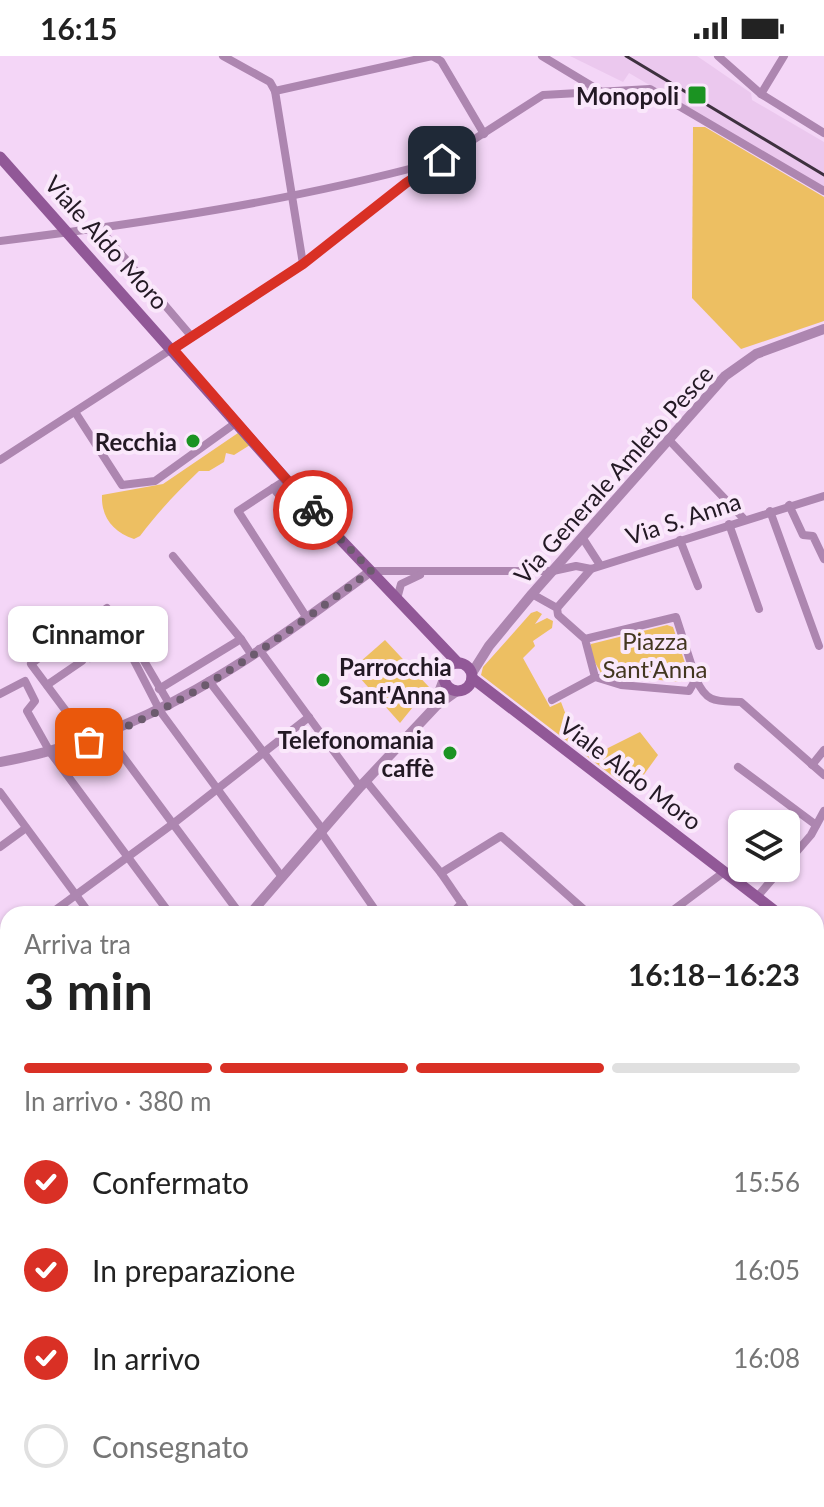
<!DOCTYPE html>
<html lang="it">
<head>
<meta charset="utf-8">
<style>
	:root { --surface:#fff; --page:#f2f2f2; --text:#222; --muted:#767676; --line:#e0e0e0; --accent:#d93025 }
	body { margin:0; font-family:Lato,sans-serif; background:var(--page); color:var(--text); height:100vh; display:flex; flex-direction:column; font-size:30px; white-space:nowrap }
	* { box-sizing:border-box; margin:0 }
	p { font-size:26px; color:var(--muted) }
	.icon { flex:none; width:44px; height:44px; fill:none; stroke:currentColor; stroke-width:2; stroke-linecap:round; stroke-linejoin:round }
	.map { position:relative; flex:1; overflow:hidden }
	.side { position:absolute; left:0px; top:850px; width:824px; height:602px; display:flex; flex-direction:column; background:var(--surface); border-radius:24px 24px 0 0; box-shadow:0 2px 6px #0004 }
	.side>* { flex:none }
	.controls { position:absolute; left:728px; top:754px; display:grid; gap:16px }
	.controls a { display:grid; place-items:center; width:72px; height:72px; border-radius:12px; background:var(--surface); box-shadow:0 2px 6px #0004; font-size:40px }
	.pin { position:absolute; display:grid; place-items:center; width:68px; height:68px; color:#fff; margin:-34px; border-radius:16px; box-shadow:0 4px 12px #0006 }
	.courier { position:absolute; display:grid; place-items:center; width:80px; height:80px; margin:-40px; border:6px solid #d93025; border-radius:50%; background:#fff; color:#222; box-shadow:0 2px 10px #0007 }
	.bubble { position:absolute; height:56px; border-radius:12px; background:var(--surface); box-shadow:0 2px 6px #0004; font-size:26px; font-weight:700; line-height:56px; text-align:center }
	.overview em { font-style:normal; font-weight:700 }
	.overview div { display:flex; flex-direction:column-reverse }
	.overview { display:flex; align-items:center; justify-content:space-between; height:136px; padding:0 24px }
	h1 { font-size:52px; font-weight:700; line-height:60px }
	.bar { display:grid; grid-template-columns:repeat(4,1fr); gap:12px 8px; align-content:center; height:96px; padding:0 24px }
	.bar i { height:10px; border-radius:6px; background:var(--line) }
	.bar .selected { background:var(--accent) }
	.bar p { grid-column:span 4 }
	ol { padding:0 24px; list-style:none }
	li { display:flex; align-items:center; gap:24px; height:88px }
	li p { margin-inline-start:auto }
	li .icon { padding:8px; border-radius:50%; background:var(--accent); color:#fff; stroke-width:4 }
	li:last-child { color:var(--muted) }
	li i { width:44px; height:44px; border:4px solid var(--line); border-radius:50% }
	.status { display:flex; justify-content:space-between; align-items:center; height:56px; padding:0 40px; background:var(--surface); direction:ltr }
	.status svg { height:22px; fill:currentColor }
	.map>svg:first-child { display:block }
	.built { fill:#ebc8ee }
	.green { fill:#edbf62 }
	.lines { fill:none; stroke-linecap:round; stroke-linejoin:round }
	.stream { stroke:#92b3f5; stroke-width:3 }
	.minor { stroke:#ad86b0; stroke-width:8 }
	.tertiary { stroke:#ad86b0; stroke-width:10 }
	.secondary { stroke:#915897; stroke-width:11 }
	.rail { stroke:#3e313f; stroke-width:3 }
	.done { stroke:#6c5b6e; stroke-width:8; stroke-dasharray:0 14.4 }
	.route { stroke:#d93025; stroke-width:10 }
	.poi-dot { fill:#1b9322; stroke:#fae8fb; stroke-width:3 }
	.labels { text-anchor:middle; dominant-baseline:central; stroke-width:8; stroke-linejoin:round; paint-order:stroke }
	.poi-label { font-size:24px; font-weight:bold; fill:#231924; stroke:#fae8fb; text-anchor:end }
	.street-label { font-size:24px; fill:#231924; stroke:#fae8fb }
	.park-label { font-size:24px; fill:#433720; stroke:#fae8fb }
</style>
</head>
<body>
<div class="status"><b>16:15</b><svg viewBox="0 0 49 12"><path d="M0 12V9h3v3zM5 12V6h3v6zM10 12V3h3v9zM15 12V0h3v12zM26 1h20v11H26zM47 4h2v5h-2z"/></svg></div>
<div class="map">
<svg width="824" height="1451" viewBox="0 0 824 1451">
	<rect width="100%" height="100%" fill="#f4d6f7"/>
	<path class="built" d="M570 0H697L751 37 752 44 824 86V132L629 17 623 26Z"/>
	<g class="green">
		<path d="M693 71H705L824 141V265L741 293 692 242Z"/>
		<path d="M238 377 250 389 234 399 226 397 224 406 209 415H199C178 435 158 456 140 480L134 483C113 476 101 461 102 439L163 428Z"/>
		<path d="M537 555 542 558 535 568 547 562 553 565 552 572 533 585 535 590 523 602 550 651 561 646 571 672 602 695 640 676 658 699 635 731 623 728 481 619 483 611 531 557Z"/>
		<path d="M667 569 673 571 689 619 682 626 602 619 588 594 591 588Z"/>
		<path d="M385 584 429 631 400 667 352 613Z"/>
		<path d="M816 1225 824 1226V1307L816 1306Z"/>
		<path d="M580 1444H619L623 1451H575Z"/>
	</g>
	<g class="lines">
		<g class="stream">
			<path d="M816 1430 824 1423"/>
			<path d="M791 1451 799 1444"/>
		</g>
		<g class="minor">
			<path d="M223 0 270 26 275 35 303 208"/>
			<path d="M542 0 600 35"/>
			<path d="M718 0 761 38 824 77"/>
			<path d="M275 35 432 0 441 5 484 78"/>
			<path d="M761 38 784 0"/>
			<path d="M99 172 192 281"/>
			<path d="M0 185C145 167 291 145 432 107"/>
			<path d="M75 356 122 429 155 425 237 366"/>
			<path d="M669 384 744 463"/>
			<path d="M0 404 303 208 406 127 543 39 650 33 824 135"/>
			<path d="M287 423 238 455 307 562"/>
			<path d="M273 432 310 476 323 465"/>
			<path d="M789 449 803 479 813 480 824 503"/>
			<path d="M770 455 819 590"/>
			<path d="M729 468 759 553"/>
			<path d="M582 481 600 509"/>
			<path d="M680 484 698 530"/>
			<path d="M173 500 241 583"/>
			<path d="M371 515H553L576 510 591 513 824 440"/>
			<path d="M532 538 557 552 558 559 585 583 595 621 621 629 689 635 696 623 676 561 585 583"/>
			<path d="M397 543 401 528 420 519"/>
			<path d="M557 552 591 513"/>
			<path d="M71 578 107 552 160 655 282 821"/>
			<path d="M66 581 31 608 89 686"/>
			<path d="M130 581 170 649"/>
			<path d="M259 593 360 731"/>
			<path d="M90 602 122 582"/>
			<path d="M696 623C707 648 717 645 741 646L824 719"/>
			<path d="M209 625 323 774"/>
			<path d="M47 629 82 605"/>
			<path d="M159 633 241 583 251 598"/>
			<path d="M0 638 25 625 35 645 27 655 50 696 170 858"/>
			<path d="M552 644 595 621"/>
			<path d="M107 679 240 858"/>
			<path d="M812 709 824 694"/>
			<path d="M738 711 816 769"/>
			<path d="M366 725 441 817 501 780 589 858"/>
			<path d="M0 736 90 858"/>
			<path d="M321 776 378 858"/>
			<path d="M0 791 26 772"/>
			<path d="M786 808 811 779 824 755"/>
			<path d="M441 817 469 858"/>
			<path d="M757 841 782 812"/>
			<path d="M50 858 174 767 309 661"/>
			<path d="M451 858 462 847"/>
			<path d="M668 858 724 816"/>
			<path d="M0 899 8 909"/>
			<path d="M816 939 824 944"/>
			<path d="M4 1017 8 1022"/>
			<path d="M816 1046 824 1033"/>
			<path d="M348 1444 358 1451"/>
			<path d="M560 1451 566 1444"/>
		</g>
		<g class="tertiary">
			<path d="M472 617 489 590 532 538 725 320 756 298 824 273"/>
			<path d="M433 652 444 623"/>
			<path d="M0 706C145 681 255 601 371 515"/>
			<path d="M250 858 360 731 436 650 457 635"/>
			<path d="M0 1141 8 1132"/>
		</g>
		<g class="secondary">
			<path d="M0 101 323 465 458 607"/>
			<circle cx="458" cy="621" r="14"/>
			<path d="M472 622 779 858"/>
			<path d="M816 887 824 893"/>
		</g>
		<path class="rail" d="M626 0 824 119"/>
	</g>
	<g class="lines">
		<path class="done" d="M89 686C191 648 283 580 371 515L313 454"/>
		<path class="route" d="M313 454 173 293 303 208 406 127 442 104"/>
	</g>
	<g class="poi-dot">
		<rect x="687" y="29" width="20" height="20" rx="4"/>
		<circle cx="193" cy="385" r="8"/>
		<circle cx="323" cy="624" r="8"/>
		<circle cx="450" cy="697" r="8"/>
	</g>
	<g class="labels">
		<g class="poi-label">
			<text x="679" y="39">Monopoli</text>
			<text x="177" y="385">Recchia</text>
			<text x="339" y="610" text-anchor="start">Parrocchia<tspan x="339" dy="28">Sant'Anna</tspan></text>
			<text x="434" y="683">Telefonomania<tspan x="434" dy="28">caffè</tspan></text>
		</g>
		<g class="street-label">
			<text transform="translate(107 186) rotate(48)">Viale Aldo Moro</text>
			<text transform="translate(613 418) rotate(-48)">Via Generale Amleto Pesce</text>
			<text transform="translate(683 462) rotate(-18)">Via S. Anna</text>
			<text transform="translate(631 717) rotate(37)">Viale Aldo Moro</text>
		</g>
		<g class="park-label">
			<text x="655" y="584">Piazza<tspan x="655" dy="28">Sant'Anna</tspan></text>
		</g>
	</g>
</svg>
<div class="controls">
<a><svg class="icon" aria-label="layers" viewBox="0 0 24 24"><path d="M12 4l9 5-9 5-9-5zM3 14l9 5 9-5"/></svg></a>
</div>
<div class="pin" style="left:89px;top:686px;background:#ea580c"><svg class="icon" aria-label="bag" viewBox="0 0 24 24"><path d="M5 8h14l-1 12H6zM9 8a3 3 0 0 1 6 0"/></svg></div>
<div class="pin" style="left:442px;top:104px;background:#1f2937"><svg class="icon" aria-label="home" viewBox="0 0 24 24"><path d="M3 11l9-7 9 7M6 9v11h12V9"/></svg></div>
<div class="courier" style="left:313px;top:454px"><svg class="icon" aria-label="bike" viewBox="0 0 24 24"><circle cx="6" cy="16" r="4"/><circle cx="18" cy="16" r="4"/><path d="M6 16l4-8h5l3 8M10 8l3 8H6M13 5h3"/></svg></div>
<div class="bubble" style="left:8px;top:550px;width:160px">Cinnamor</div>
<section class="side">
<div class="overview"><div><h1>3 min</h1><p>Arriva tra</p></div><em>16:18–16:23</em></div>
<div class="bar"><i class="selected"></i><i class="selected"></i><i class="selected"></i><i></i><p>In arrivo · 380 m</p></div>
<ol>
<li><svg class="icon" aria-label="check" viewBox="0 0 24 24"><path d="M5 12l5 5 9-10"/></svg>Confermato<p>15:56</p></li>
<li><svg class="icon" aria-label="check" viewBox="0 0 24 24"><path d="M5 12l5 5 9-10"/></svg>In preparazione<p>16:05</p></li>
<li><svg class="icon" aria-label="check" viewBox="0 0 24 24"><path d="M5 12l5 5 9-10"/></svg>In arrivo<p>16:08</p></li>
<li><i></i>Consegnato</li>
</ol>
</section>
</div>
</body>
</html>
